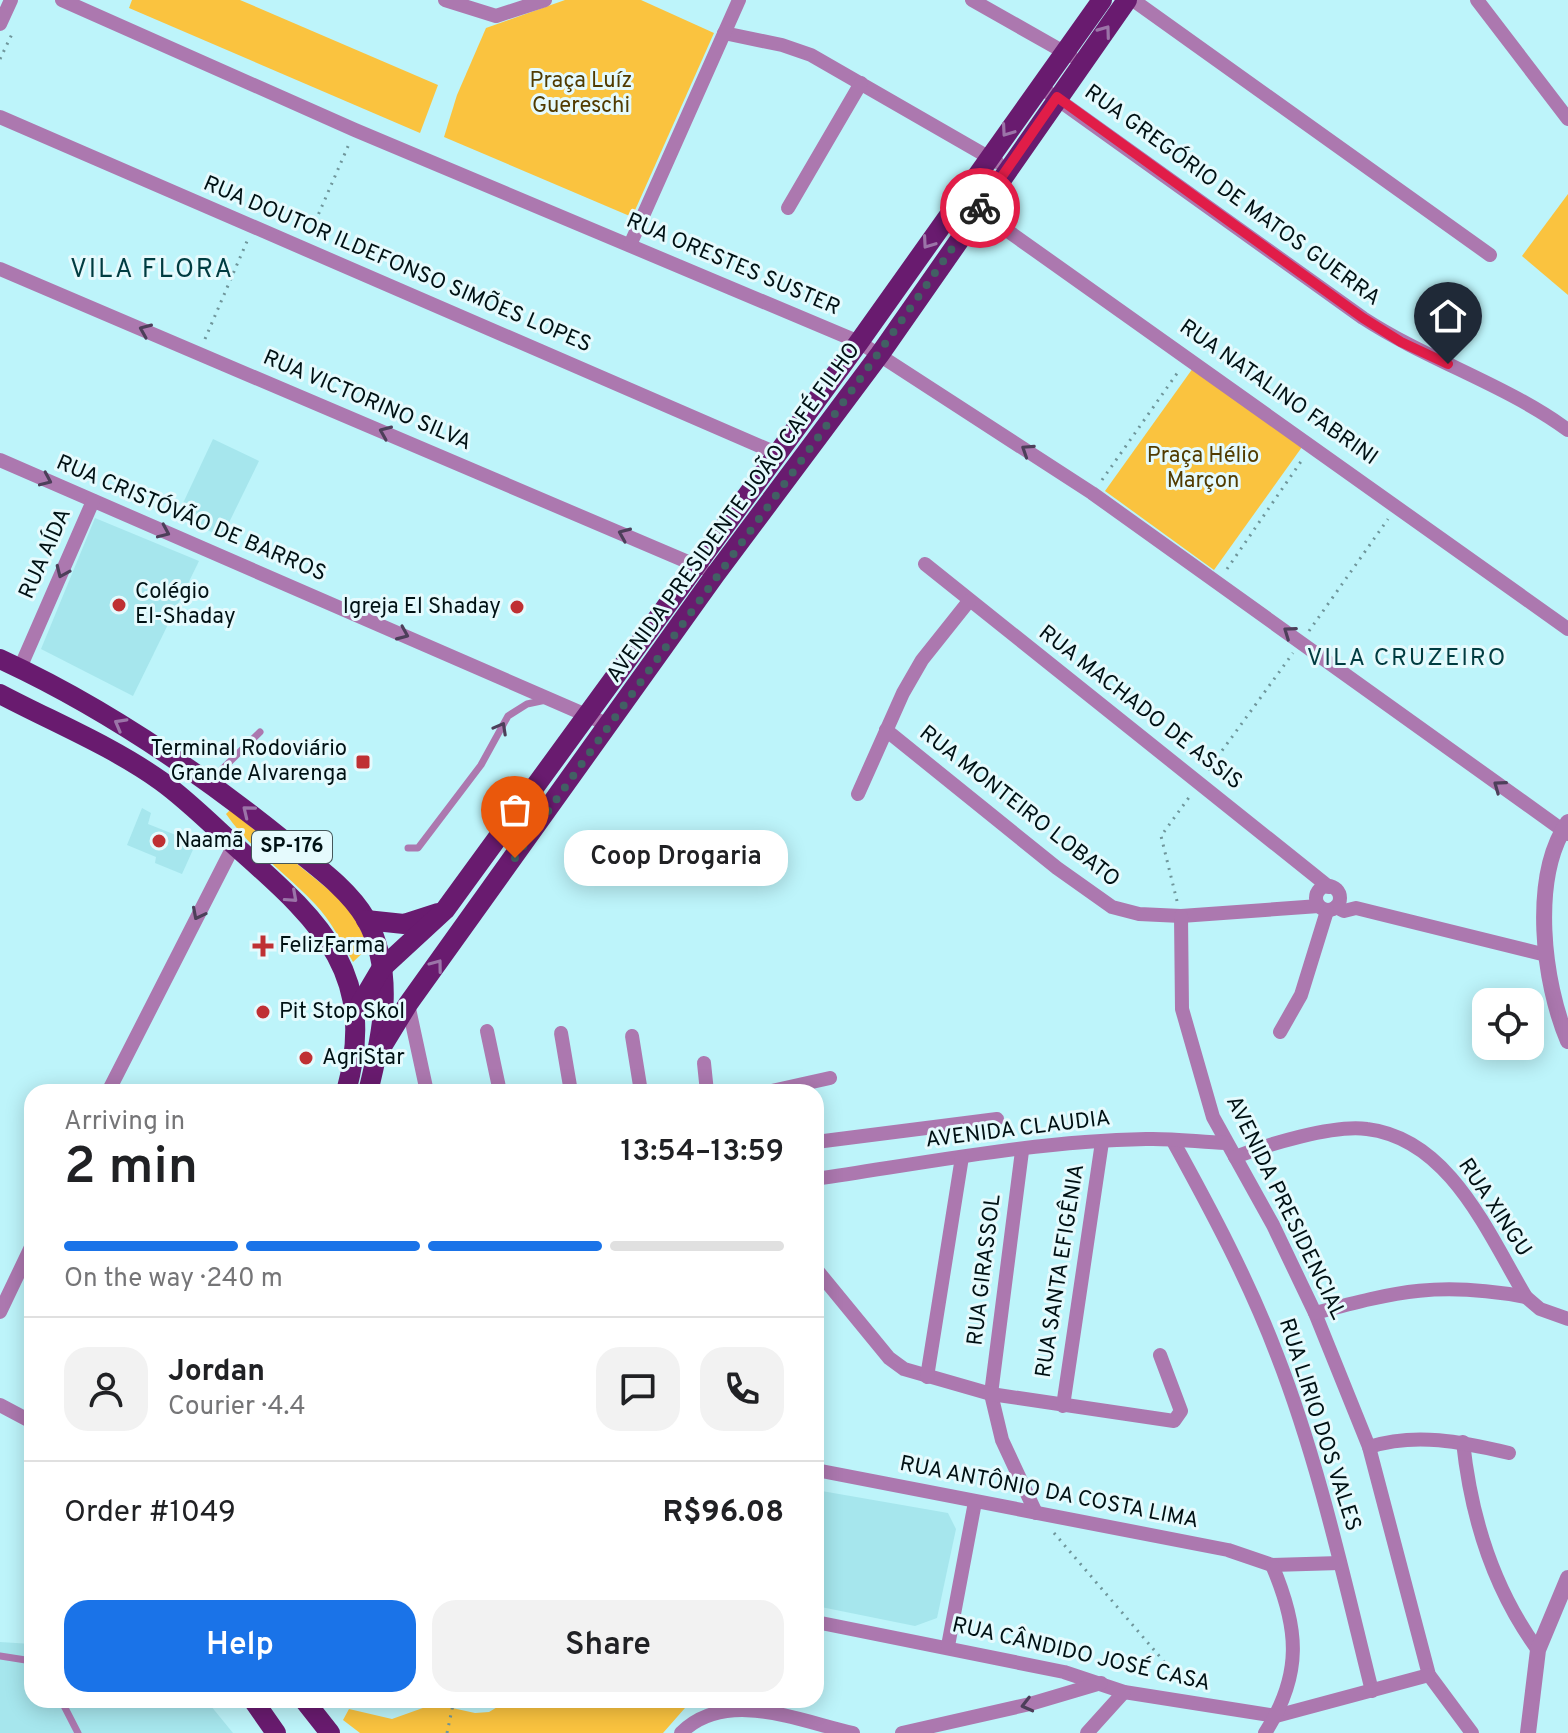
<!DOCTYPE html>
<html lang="en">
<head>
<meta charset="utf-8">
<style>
	:root { --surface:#fff; --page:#f2f2f2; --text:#202124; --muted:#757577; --line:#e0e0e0; --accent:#1a73e8 }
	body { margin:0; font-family:Overpass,sans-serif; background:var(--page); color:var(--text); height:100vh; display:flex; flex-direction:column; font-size:30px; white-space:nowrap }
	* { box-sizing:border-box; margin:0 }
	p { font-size:26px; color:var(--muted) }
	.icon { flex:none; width:44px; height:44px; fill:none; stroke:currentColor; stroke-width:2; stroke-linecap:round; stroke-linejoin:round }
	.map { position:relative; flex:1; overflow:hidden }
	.side { position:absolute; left:24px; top:1084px; width:800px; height:624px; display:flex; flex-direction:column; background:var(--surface); border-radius:24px; box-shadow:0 4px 20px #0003 }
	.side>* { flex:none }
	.controls { position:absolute; left:1472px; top:988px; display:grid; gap:16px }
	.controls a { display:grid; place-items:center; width:72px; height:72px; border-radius:16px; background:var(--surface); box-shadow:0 4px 20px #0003; font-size:40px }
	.pin { position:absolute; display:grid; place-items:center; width:68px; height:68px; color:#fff; margin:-82px -34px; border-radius:50% 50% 50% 0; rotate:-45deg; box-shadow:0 0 8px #0007 }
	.pin .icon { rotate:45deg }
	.courier { position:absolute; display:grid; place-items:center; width:80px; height:80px; margin:-40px; border:6px solid #e11d48; border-radius:50%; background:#fff; color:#222; box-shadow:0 2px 10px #0007 }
	.bubble { position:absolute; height:56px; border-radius:24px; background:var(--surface); box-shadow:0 4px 20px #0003; font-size:26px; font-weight:600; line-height:56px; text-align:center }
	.overview em { font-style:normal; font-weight:600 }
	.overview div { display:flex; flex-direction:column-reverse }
	.overview { display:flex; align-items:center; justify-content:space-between; height:136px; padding:0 40px }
	h1 { font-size:52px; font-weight:600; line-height:60px }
	.bar { display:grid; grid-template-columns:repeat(4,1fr); gap:12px 8px; align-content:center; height:96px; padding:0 40px }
	.bar i { height:10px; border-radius:6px; background:var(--line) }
	.bar .current { background:var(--accent) }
	.bar p { grid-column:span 4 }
	.line { display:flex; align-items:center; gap:20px; padding:0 40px; border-top:2px solid var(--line) }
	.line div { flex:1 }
	.round { display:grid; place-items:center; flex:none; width:84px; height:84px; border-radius:24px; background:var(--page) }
	.action { display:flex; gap:16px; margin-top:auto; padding:16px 40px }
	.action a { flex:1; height:92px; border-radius:24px; background:var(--accent); color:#fff; font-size:32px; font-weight:600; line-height:92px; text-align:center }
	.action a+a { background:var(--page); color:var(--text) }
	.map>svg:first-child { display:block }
	.built { fill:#a6e6ed }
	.green { fill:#fac33f }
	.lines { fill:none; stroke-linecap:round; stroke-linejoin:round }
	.path { stroke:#6f969b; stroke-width:3; stroke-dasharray:2 6; stroke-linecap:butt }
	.service { stroke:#ac78af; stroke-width:7 }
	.minor { stroke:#ac78af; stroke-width:14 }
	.tertiary { stroke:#ac78af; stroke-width:16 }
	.primary { stroke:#691b6f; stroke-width:20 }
	.oneway { stroke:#9b74a8 }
	.oneway2 { stroke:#4d3f5a }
	.done { stroke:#426064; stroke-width:8; stroke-dasharray:0 14.4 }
	.route { stroke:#e11d48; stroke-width:10 }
	.poi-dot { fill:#bf3033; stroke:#e5fafd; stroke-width:3 }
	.labels { text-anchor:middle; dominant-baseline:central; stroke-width:6; stroke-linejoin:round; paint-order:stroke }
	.shield { fill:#e5fafd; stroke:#45575a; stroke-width:2 }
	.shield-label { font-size:20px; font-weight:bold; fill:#001114 }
	.park-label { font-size:22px; fill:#513b00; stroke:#e5fafd }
	.street-label { font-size:22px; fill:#001114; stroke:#e5fafd }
	.poi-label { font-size:22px; fill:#001114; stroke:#e5fafd; text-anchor:start }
	.neighbourhood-label { font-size:24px; letter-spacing:2px; fill:#003c41; stroke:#e5fafd }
	.quarter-label { font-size:26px; letter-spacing:2px; fill:#003c41; stroke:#e5fafd }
</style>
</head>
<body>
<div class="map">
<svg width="1568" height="1733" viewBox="0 0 1568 1733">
	<rect width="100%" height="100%" fill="#bdf4fa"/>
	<g class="built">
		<path d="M213 439 259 461 222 537 177 516Z"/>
		<path d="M95 518 199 561 133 696 41 649Z"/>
		<path d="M142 808 151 813 148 824 196 843 182 874 155 863 156 857 127 845Z"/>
		<path d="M816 1490 948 1513 956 1529 937 1618 915 1626 816 1606Z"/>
		<path d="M0 1642 32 1644V1700H206L233 1733H0Z"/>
	</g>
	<g class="green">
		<path d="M132 0H240L438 85 420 133 129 8Z"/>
		<path d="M565 0H641L714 33 632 217 444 137 457 95 486 28Z"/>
		<path d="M1568 194V295L1522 256Z"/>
		<path d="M1193 368 1302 447 1214 570 1105 491Z"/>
		<path d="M230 810 349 906 369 947 353 962C341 941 331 921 315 904 286 873 250 849 226 814Z"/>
		<path d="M509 1700H692L663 1733H360L343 1720 349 1709 392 1719 434 1704 475 1713 489 1712Z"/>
	</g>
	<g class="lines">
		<g class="path">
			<path d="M0 59 12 34"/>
			<path d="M309 236 349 144"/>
			<path d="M205 339 248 239"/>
			<path d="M1102 480 1178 372"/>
			<path d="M1227 569 1302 460"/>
			<path d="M1309 631 1388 519"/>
			<path d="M1208 770 1293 653"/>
			<path d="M1177 901 1161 836 1190 796"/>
			<path d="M1054 1533 1184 1685"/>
			<path d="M447 1733 454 1700"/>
		</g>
		<g class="service">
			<path d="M210 781 260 732"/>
			<path d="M408 848H418L481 765 508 716 527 704 546 700"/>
			<path d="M0 1656 32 1661"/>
			<path d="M61 1700 78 1733"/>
		</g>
		<g class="minor">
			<path d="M62 0 355 130 859 342 1092 493 1568 834"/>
			<path d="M445 0 496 16 545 0"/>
			<path d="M972 0 1071 56"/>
			<path d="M1133 0 1490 255"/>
			<path d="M1477 0 1568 119"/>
			<path d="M0 24 11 0"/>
			<path d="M724 33 782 45 811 55 997 162"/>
			<path d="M1039 86 1363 318C1429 361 1505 384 1568 430"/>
			<path d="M0 117 776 453"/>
			<path d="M960 197 1568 629"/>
			<path d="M788 208 861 83"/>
			<path d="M630 245 739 0"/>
			<path d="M0 269 702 568"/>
			<path d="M0 460 609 725"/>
			<path d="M925 564 1329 887"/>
			<path d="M20 668 93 501"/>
			<path d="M886 730 1057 868 1112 907 1139 914 1181 916 1319 906"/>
			<path d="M858 794 903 693 922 660 969 601"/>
			<circle cx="1328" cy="898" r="12"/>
			<path d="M1336 907 1344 911 1356 908 1546 955"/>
			<path d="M1181 916 1182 1009 1213 1117 1273 1225 1315 1313 1369 1447 1429 1675 1472 1733"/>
			<path d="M408 1004 427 1092"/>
			<path d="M487 1031 500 1092"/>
			<path d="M1280 1032 1301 995 1327 911"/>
			<path d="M561 1033 571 1092"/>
			<path d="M632 1036 641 1092"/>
			<path d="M704 1063 707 1092"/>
			<path d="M108 1092 234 845"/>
			<path d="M767 1092 830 1078"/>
			<path d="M1173 1141C1211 1210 1249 1281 1277 1355 1319 1463 1344 1579 1372 1691"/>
			<path d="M816 1142 997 1119"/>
			<path d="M1022 1151 991 1394 1002 1440 1036 1513"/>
			<path d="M1235 1157C1266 1145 1334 1124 1367 1129 1450 1139 1488 1234 1526 1297L1540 1309 1568 1319"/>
			<path d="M816 1179C925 1163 1036 1141 1146 1139 1172 1138 1199 1142 1226 1143"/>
			<path d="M816 1269 889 1358 904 1369 991 1394 1174 1421 1181 1411 1160 1355"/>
			<path d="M0 1312 32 1245"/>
			<path d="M1315 1313C1398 1291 1440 1281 1526 1297"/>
			<path d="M927 1377 962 1157"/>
			<path d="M0 1405 32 1422"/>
			<path d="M1063 1406 1102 1142"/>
			<path d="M1463 1442C1471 1517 1494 1590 1538 1650"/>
			<path d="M1369 1447C1416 1432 1462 1442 1509 1453"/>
			<path d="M816 1470 1228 1550 1272 1565 1340 1563"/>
			<path d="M816 1622 1064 1672 1124 1692 1276 1716 1429 1675"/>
			<path d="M948 1646 975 1502"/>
			<path d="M681 1733C726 1688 799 1721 853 1733"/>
			<path d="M902 1733 1030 1704 1101 1683"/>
			<path d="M1087 1733 1124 1692"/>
			<path d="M1265 1733C1303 1674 1299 1628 1272 1565"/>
		</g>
		<g class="tertiary">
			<path d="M1568 822C1530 877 1543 983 1568 1041"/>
			<path d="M1528 1733 1538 1650 1568 1578"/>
		</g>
		<g class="primary">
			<path d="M0 659C104 707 198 771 287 843 314 865 348 888 366 919 396 973 382 1036 368 1092"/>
			<path d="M0 694C53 722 112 746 161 781 190 802 216 829 243 853 323 924 378 976 346 1092"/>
			<path d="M366 920 404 924 438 913"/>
			<path d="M355 1013 381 969 445 910 859 342 1102 0"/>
			<path d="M378 1053 408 1004 715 575 880 354 1127 0"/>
			<path d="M253 1700 276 1733"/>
			<path d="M304 1700 330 1733"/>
		</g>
	</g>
	<defs><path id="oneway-chevron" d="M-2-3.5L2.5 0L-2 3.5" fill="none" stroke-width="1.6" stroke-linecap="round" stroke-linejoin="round" transform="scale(2)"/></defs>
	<g class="oneway">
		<use href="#oneway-chevron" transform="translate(1105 31) rotate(-54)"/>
		<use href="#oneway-chevron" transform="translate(1007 131) rotate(125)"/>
		<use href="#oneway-chevron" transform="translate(928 243) rotate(125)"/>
		<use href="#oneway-chevron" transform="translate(120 724) rotate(-151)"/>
		<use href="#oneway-chevron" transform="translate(248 811) rotate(-141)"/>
		<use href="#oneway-chevron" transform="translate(292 897) rotate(42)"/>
		<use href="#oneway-chevron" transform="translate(437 965) rotate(-53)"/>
	</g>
	<g class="oneway2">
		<use href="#oneway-chevron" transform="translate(145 330) rotate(-157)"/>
		<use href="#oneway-chevron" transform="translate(385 432) rotate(-157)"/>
		<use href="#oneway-chevron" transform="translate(1027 450) rotate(-147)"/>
		<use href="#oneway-chevron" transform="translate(46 480) rotate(24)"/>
		<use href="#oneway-chevron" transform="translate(164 532) rotate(24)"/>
		<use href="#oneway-chevron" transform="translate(624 534) rotate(-157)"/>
		<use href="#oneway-chevron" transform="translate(62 572) rotate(114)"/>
		<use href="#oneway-chevron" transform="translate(1289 632) rotate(-145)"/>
		<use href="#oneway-chevron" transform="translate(403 634) rotate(23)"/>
		<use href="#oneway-chevron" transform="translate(501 728) rotate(-61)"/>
		<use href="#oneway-chevron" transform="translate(1499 786) rotate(-144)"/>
		<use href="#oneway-chevron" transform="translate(198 914) rotate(117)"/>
		<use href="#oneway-chevron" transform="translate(1027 1705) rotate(166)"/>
	</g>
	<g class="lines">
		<path class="done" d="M515 858C668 640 829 428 980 208"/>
		<path class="route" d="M980 208 1057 97 1363 318 1401 342 1448 364"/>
	</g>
	<g class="poi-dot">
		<circle cx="119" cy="605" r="8"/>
		<circle cx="517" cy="607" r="8"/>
		<rect x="355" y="754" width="16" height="16" rx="4"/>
		<circle cx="159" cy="841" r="8"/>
		<path d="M259 934h8v8h8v8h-8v8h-8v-8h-8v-8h8z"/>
		<circle cx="263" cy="1012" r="8"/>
		<circle cx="306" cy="1058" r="8"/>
	</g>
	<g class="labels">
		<rect class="shield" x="252" y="831" width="80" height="32" rx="6"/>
		<g class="shield-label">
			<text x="292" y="847">SP-176</text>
		</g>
		<g class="park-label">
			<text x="581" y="81">Praça Luíz<tspan x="581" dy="25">Guereschi</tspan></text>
			<text x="1203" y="456">Praça Hélio<tspan x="1203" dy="25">Marçon</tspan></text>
		</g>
		<g class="street-label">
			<text transform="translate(1232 196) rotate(36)">RUA GREGÓRIO DE MATOS GUERRA</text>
			<text transform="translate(397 265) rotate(23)">RUA DOUTOR ILDEFONSO SIMÕES LOPES</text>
			<text transform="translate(733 265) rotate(23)">RUA ORESTES SUSTER</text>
			<text transform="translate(1278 393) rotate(35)">RUA NATALINO FABRINI</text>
			<text transform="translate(367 401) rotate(23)">RUA VICTORINO SILVA</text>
			<text transform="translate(734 513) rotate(-54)">AVENIDA PRESIDENTE JOÃO CAFÉ FILHO</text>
			<text transform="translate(191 519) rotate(23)">RUA CRISTÓVÃO DE BARROS</text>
			<text transform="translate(46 554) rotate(-66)">RUA AÍDA</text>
			<text transform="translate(1140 708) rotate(38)">RUA MACHADO DE ASSIS</text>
			<text transform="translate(1019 807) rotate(38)">RUA MONTEIRO LOBATO</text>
			<text transform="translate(1018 1130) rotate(-7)">AVENIDA CLAUDIA</text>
			<text transform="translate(1285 1208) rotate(64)">AVENIDA PRESIDENCIAL</text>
			<text transform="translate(1494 1208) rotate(56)">RUA XINGU</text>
			<text transform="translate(985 1270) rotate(-83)">RUA GIRASSOL</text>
			<text transform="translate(1061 1271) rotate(-81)">RUA SANTA EFIGÊNIA</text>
			<text transform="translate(1319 1425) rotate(72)">RUA LIRIO DOS VALES</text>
			<text transform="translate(1049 1493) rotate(11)">RUA ANTÔNIO DA COSTA LIMA</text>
			<text transform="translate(1081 1655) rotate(13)">RUA CÂNDIDO JOSÉ CASA</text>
		</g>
		<g class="poi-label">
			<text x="135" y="592">Colégio<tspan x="135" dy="25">El-Shaday</tspan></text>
			<text x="501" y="607" text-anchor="end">Igreja El Shaday</text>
			<text x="347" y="749" text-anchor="end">Terminal Rodoviário<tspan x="347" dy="25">Grande Alvarenga</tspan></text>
			<text x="175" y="841">Naamã</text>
			<text x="279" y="946">FelizFarma</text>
			<text x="279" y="1012">Pit Stop Skol</text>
			<text x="322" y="1058">AgriStar</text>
		</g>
		<g class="neighbourhood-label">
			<text x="1407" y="659">VILA CRUZEIRO</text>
		</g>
		<g class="quarter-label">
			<text x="152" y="270">VILA FLORA</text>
		</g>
	</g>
</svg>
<div class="controls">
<a><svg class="icon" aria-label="locate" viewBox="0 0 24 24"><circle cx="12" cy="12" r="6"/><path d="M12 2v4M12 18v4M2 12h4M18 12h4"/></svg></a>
</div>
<div class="pin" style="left:515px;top:858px;background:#ea580c"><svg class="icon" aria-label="bag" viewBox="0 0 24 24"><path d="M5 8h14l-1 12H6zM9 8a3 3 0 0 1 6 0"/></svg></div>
<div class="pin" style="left:1448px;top:364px;background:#1f2937"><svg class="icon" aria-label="home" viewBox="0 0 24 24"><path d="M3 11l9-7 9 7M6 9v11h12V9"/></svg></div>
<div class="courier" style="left:980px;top:208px"><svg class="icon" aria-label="bike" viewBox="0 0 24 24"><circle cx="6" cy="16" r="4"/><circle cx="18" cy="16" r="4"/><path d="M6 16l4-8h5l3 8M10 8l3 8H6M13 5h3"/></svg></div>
<div class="bubble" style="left:564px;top:830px;width:224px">Coop Drogaria</div>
<section class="side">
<div class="overview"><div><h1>2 min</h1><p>Arriving in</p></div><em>13:54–13:59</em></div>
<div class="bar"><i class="current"></i><i class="current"></i><i class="current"></i><i></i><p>On the way · 240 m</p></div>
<div class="line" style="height:144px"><a class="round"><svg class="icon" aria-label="person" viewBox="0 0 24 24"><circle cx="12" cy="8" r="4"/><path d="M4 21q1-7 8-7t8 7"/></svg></a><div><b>Jordan</b><p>Courier · 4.4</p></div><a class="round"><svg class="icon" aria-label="chat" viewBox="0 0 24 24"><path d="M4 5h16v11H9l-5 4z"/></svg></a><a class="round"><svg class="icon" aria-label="phone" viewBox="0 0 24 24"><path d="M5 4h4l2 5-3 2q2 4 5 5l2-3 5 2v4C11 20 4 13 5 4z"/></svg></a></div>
<div class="line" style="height:104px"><div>Order #1049</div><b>R$96.08</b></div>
<div class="action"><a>Help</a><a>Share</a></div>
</section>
</div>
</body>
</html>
